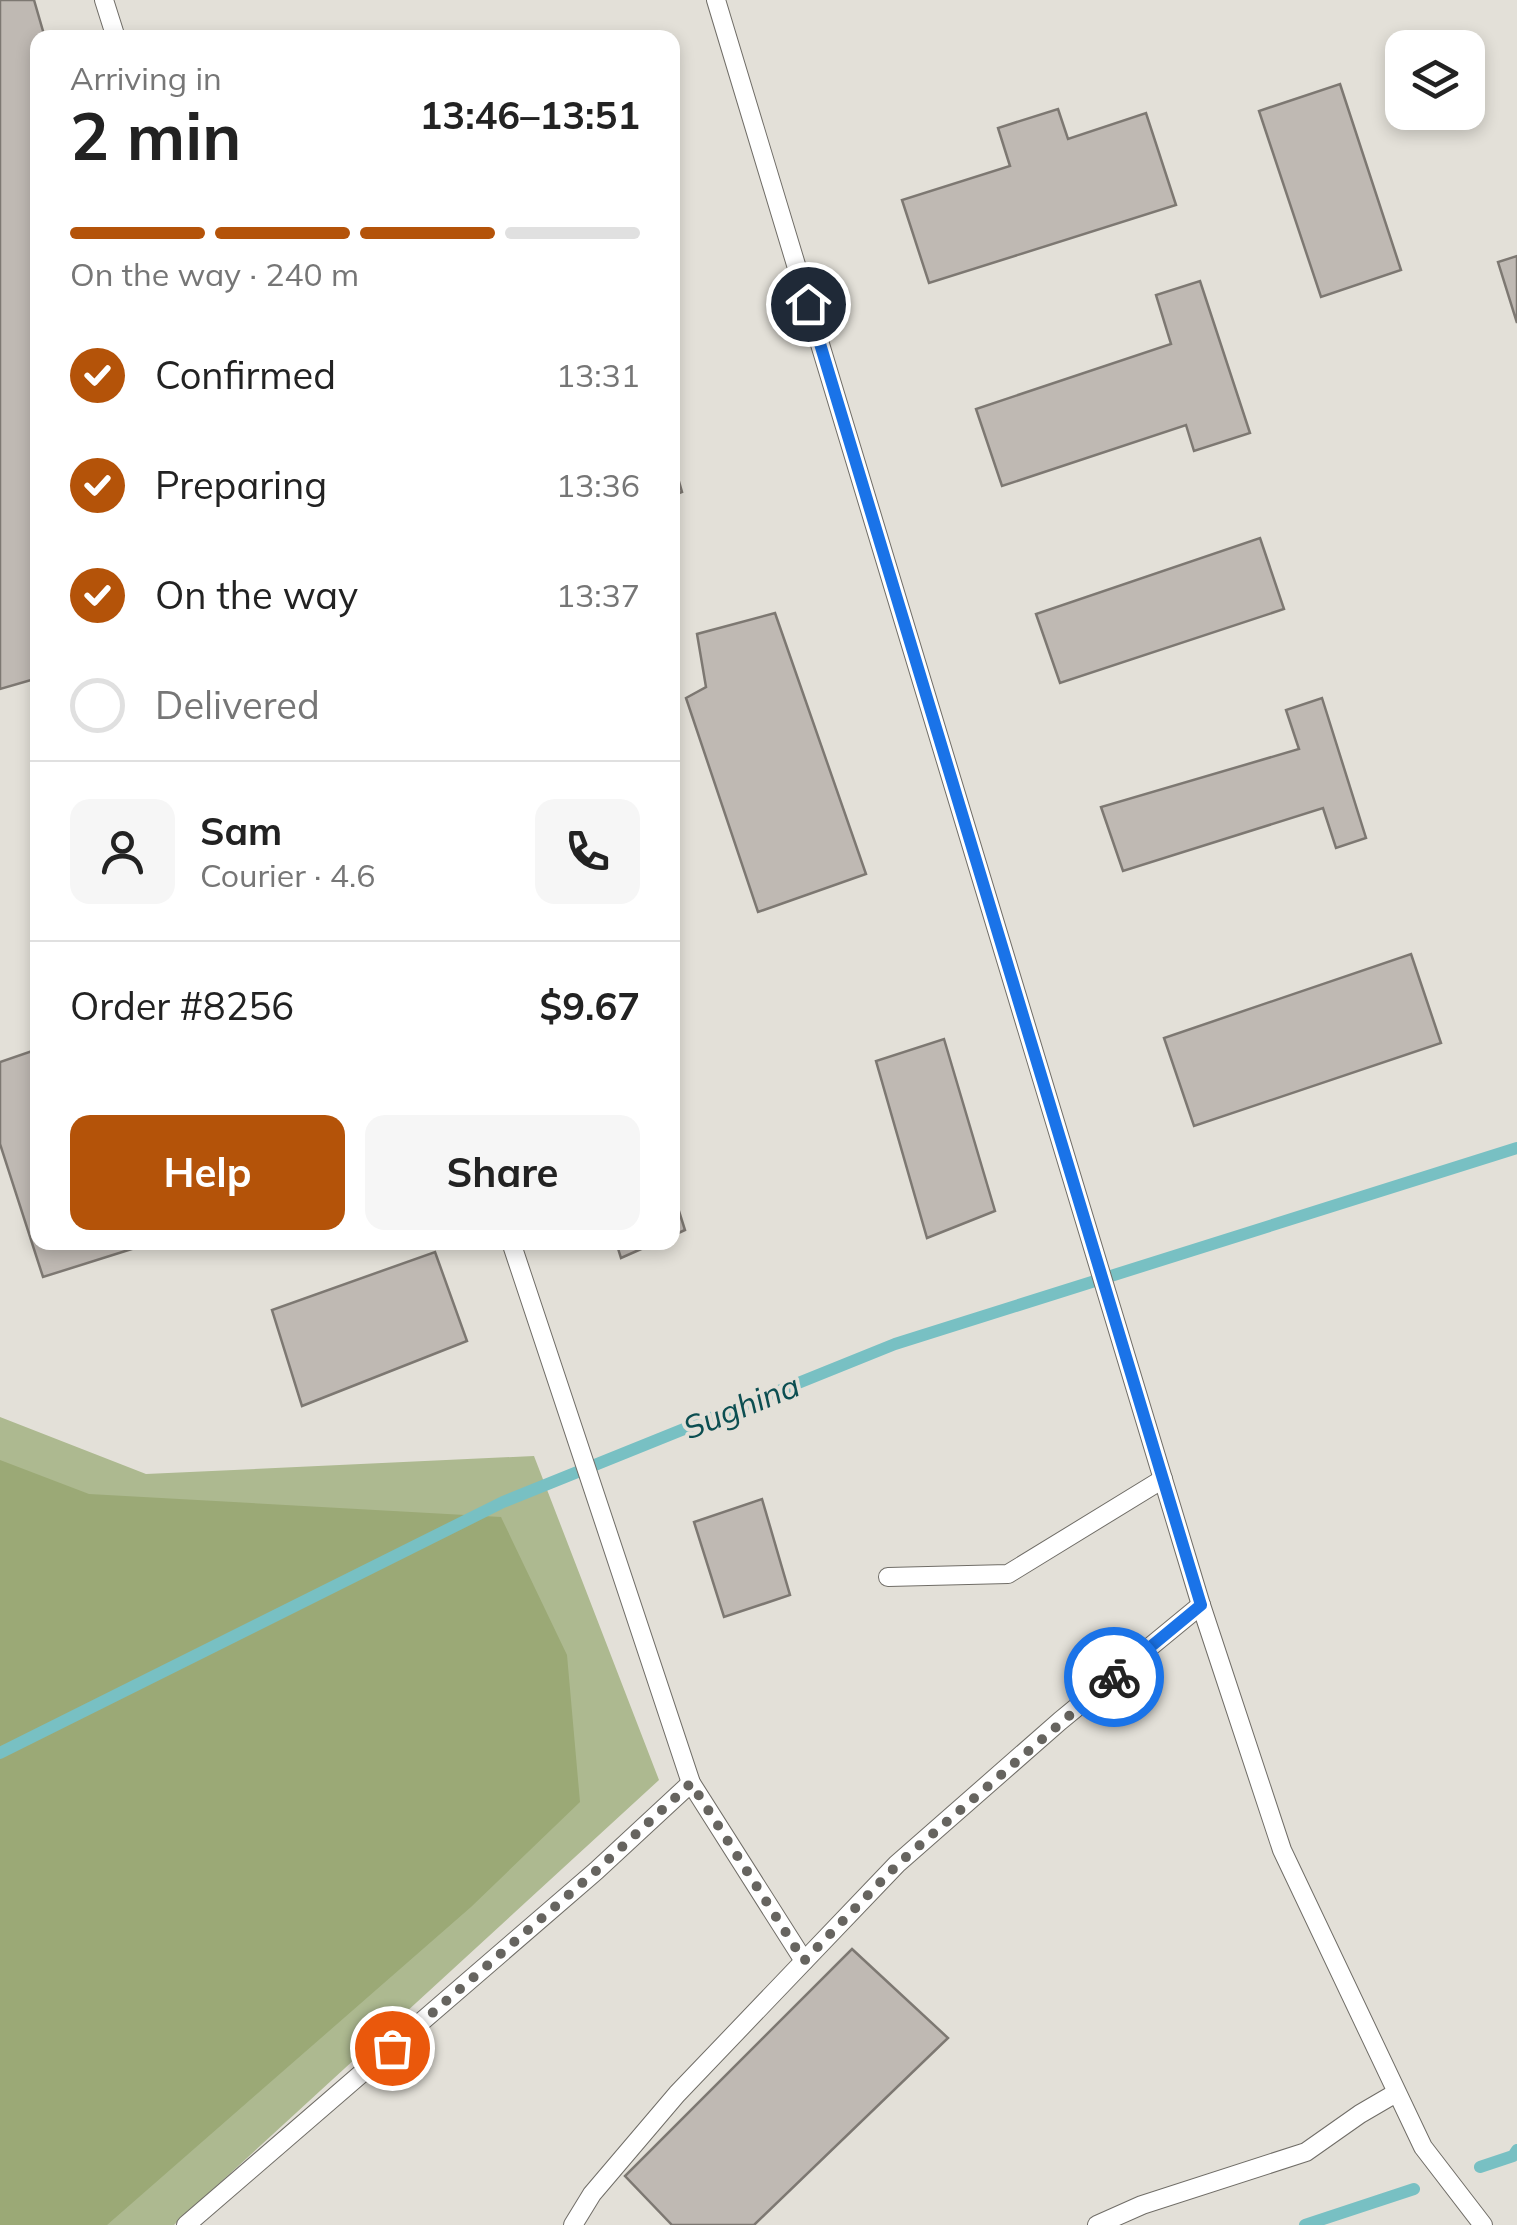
<!DOCTYPE html>
<html lang="en">
<head>
<meta charset="utf-8">
<style>
	:root { --surface:#fff; --page:#f6f6f6; --text:#222; --muted:#767676; --line:#e0e0e0; --accent:#b45309 }
	body { margin:0; font-family:Mulish,sans-serif; background:var(--page); color:var(--text); height:100vh; display:flex; flex-direction:column; font-size:38px; white-space:nowrap }
	* { box-sizing:border-box; margin:0 }
	p { font-size:32px; color:var(--muted) }
	.icon { flex:none; width:55px; height:55px; fill:none; stroke:currentColor; stroke-width:2; stroke-linecap:round; stroke-linejoin:round }
	.map { position:relative; flex:1; overflow:hidden }
	.sheet { position:absolute; left:30px; top:30px; width:650px; height:1220px; display:flex; flex-direction:column; background:var(--surface); border-radius:20px; box-shadow:0 5px 15px #0003 }
	.sheet>* { flex:none }
	.tools { position:absolute; left:1385px; top:30px; display:grid; gap:20px }
	.tools a { display:grid; place-items:center; width:100px; height:100px; border-radius:20px; background:var(--surface); box-shadow:0 5px 15px #0003; font-size:50px }
	.pin { position:absolute; display:grid; place-items:center; width:85px; height:85px; color:#fff; margin:-42px; border:5px solid #fff; border-radius:50%; box-shadow:0 2px 10px #0007 }
	.courier { position:absolute; display:grid; place-items:center; width:100px; height:100px; margin:-50px; border:8px solid #1a73e8; border-radius:50%; background:#fff; color:#222; box-shadow:0 2px 12px #0007 }
	.head em { font-style:normal; font-weight:700 }
	.head div { display:flex; flex-direction:column-reverse }
	.head { display:flex; align-items:center; justify-content:space-between; height:170px; padding:0 40px }
	h1 { font-size:65px; font-weight:700; line-height:75px }
	.bar { display:grid; grid-template-columns:repeat(4,1fr); gap:15px 10px; align-content:center; height:120px; padding:0 40px }
	.bar i { height:12px; border-radius:8px; background:var(--line) }
	.bar .on { background:var(--accent) }
	.bar p { grid-column:span 4 }
	.line { display:flex; align-items:center; gap:25px; padding:0 40px; border-top:2px solid var(--line) }
	.line div { flex:1 }
	.round { display:grid; place-items:center; flex:none; width:105px; height:105px; border-radius:20px; background:var(--page) }
	ol { padding:0 40px; list-style:none }
	li { display:flex; align-items:center; gap:30px; height:110px }
	li p { margin-inline-start:auto }
	li .icon { padding:10px; border-radius:50%; background:var(--accent); color:#fff; stroke-width:4 }
	li:last-child { color:var(--muted) }
	li i { width:55px; height:55px; border:5px solid var(--line); border-radius:50% }
	.button { display:flex; gap:20px; margin-top:auto; padding:20px 40px }
	.button a { flex:1; height:115px; border-radius:20px; background:var(--accent); color:#fff; font-size:40px; font-weight:700; line-height:115px; text-align:center }
	.button a+a { background:var(--page); color:var(--text) }
	.map>svg:first-child { display:block }
	.green { fill:#adb990 }
	.forest { fill:#9ba976 }
	.lines { fill:none; stroke-linecap:round; stroke-linejoin:round }
	.stream { stroke:#78c0c3; stroke-width:12 }
	.building { fill:#bfb9b3; stroke:#7d7872; stroke-width:2.5 }
	.lane-casing { stroke:#706d67; stroke-width:20 }
	.lane { stroke:#fff; stroke-width:18 }
	.done { stroke:#66645f; stroke-width:10; stroke-dasharray:0 18 }
	.route { stroke:#1a73e8; stroke-width:12 }
	.labels { text-anchor:middle; dominant-baseline:central; stroke-width:8; stroke-linejoin:round; paint-order:stroke }
	.water-label { font-size:32px; font-style:italic; fill:#0c4e51; stroke:#e3e0d8 }
</style>
</head>
<body>
<div class="map">
<svg width="1517" height="2225" viewBox="0 0 1517 2225">
	<rect width="100%" height="100%" fill="#e3e0d8"/>
	<path class="green" d="M0 1417 146 1474 534 1456 659 1780 174 2225H0Z"/>
	<path class="forest" d="M0 1460 89 1494 501 1517 567 1655 580 1802 471 1907 107 2225H0Z"/>
	<g class="lines">
		<g class="stream">
			<path d="M0 1753 503 1502 895 1344 1517 1148"/>
			<path d="M1480 2167 1513 2156 1517 2150"/>
			<path d="M1305 2225 1414 2189"/>
		</g>
	</g>
	<g class="building">
		<path d="M0 0H34L45 38H38V678L0 689Z"/>
		<path d="M1340 84 1401 270 1321 297 1259 111Z"/>
		<path d="M1058 109 1068 139 1146 113 1176 205 929 283 902 200 1010 166 998 128Z"/>
		<path d="M1517 256V323L1498 262Z"/>
		<path d="M1200 281 1250 433 1194 451 1186 425 1002 486 976 409 1171 344 1156 295Z"/>
		<path d="M672 457 682 492 672 496Z"/>
		<path d="M1260 538 1284 609 1060 683 1036 614Z"/>
		<path d="M775 613 866 874 758 912 686 698 706 687 697 634Z"/>
		<path d="M1322 698 1366 838 1336 848 1323 808 1123 871 1101 807 1299 749 1286 710Z"/>
		<path d="M1411 954 1441 1043 1194 1126 1164 1038Z"/>
		<path d="M944 1039 995 1211 927 1238 876 1061Z"/>
		<path d="M38 1049V1242H154L43 1277 0 1144V1062Z"/>
		<path d="M672 1189 685 1230 672 1236Z"/>
		<path d="M616 1242H657L621 1258Z"/>
		<path d="M435 1252 467 1341 302 1406 272 1310Z"/>
		<path d="M762 1499 790 1595 724 1617 694 1522Z"/>
		<path d="M852 1949 948 2038 754 2225H672L625 2176Z"/>
	</g>
	<g class="lines">
		<defs>
			<g id="lane">
				<path d="M104 0 116 38"/>
				<path d="M716 0 1201 1605 1282 1850 1423 2147 1483 2225"/>
				<path d="M511 1242 691 1783 804 1961"/>
				<path d="M888 1577 1008 1574 1163 1479"/>
				<path d="M186 2225 596 1871 691 1783"/>
				<path d="M573 2225 592 2194 677 2094 897 1864 1060 1721 1201 1605"/>
				<path d="M1097 2225 1142 2205 1306 2152 1360 2114 1396 2093"/>
			</g>
		</defs>
		<use href="#lane" class="lane-casing"/>
		<use href="#lane" class="lane"/>
	</g>
	<g class="lines">
		<path class="done" d="M392 2048 596 1871 691 1783 804 1961 898 1864 1114 1677"/>
		<path class="route" d="M808 304 1201 1605 1114 1677"/>
	</g>
	<g class="labels">
		<g class="water-label">
			<text transform="translate(741 1406) rotate(-22)">Sughina</text>
		</g>
	</g>
</svg>
<div class="tools">
<a><svg class="icon" aria-label="layers" viewBox="0 0 24 24"><path d="M12 4l9 5-9 5-9-5zM3 14l9 5 9-5"/></svg></a>
</div>
<div class="pin" style="left:392px;top:2048px;background:#ea580c"><svg class="icon" aria-label="bag" viewBox="0 0 24 24"><path d="M5 8h14l-1 12H6zM9 8a3 3 0 0 1 6 0"/></svg></div>
<div class="pin" style="left:808px;top:304px;background:#1f2937"><svg class="icon" aria-label="home" viewBox="0 0 24 24"><path d="M3 11l9-7 9 7M6 9v11h12V9"/></svg></div>
<div class="courier" style="left:1114px;top:1677px"><svg class="icon" aria-label="bike" viewBox="0 0 24 24"><circle cx="6" cy="16" r="4"/><circle cx="18" cy="16" r="4"/><path d="M6 16l4-8h5l3 8M10 8l3 8H6M13 5h3"/></svg></div>
<section class="sheet">
<div class="head"><div><h1>2 min</h1><p>Arriving in</p></div><em>13:46–13:51</em></div>
<div class="bar"><i class="on"></i><i class="on"></i><i class="on"></i><i></i><p>On the way · 240 m</p></div>
<ol>
<li><svg class="icon" aria-label="check" viewBox="0 0 24 24"><path d="M5 12l5 5 9-10"/></svg>Confirmed<p>13:31</p></li>
<li><svg class="icon" aria-label="check" viewBox="0 0 24 24"><path d="M5 12l5 5 9-10"/></svg>Preparing<p>13:36</p></li>
<li><svg class="icon" aria-label="check" viewBox="0 0 24 24"><path d="M5 12l5 5 9-10"/></svg>On the way<p>13:37</p></li>
<li><i></i>Delivered</li>
</ol>
<div class="line" style="height:180px"><a class="round"><svg class="icon" aria-label="person" viewBox="0 0 24 24"><circle cx="12" cy="8" r="4"/><path d="M4 21q1-7 8-7t8 7"/></svg></a><div><b>Sam</b><p>Courier · 4.6</p></div><a class="round"><svg class="icon" aria-label="phone" viewBox="0 0 24 24"><path d="M5 4h4l2 5-3 2q2 4 5 5l2-3 5 2v4C11 20 4 13 5 4z"/></svg></a></div>
<div class="line" style="height:130px"><div>Order #8256</div><b>$9.67</b></div>
<div class="button"><a>Help</a><a>Share</a></div>
</section>
</div>
</body>
</html>
